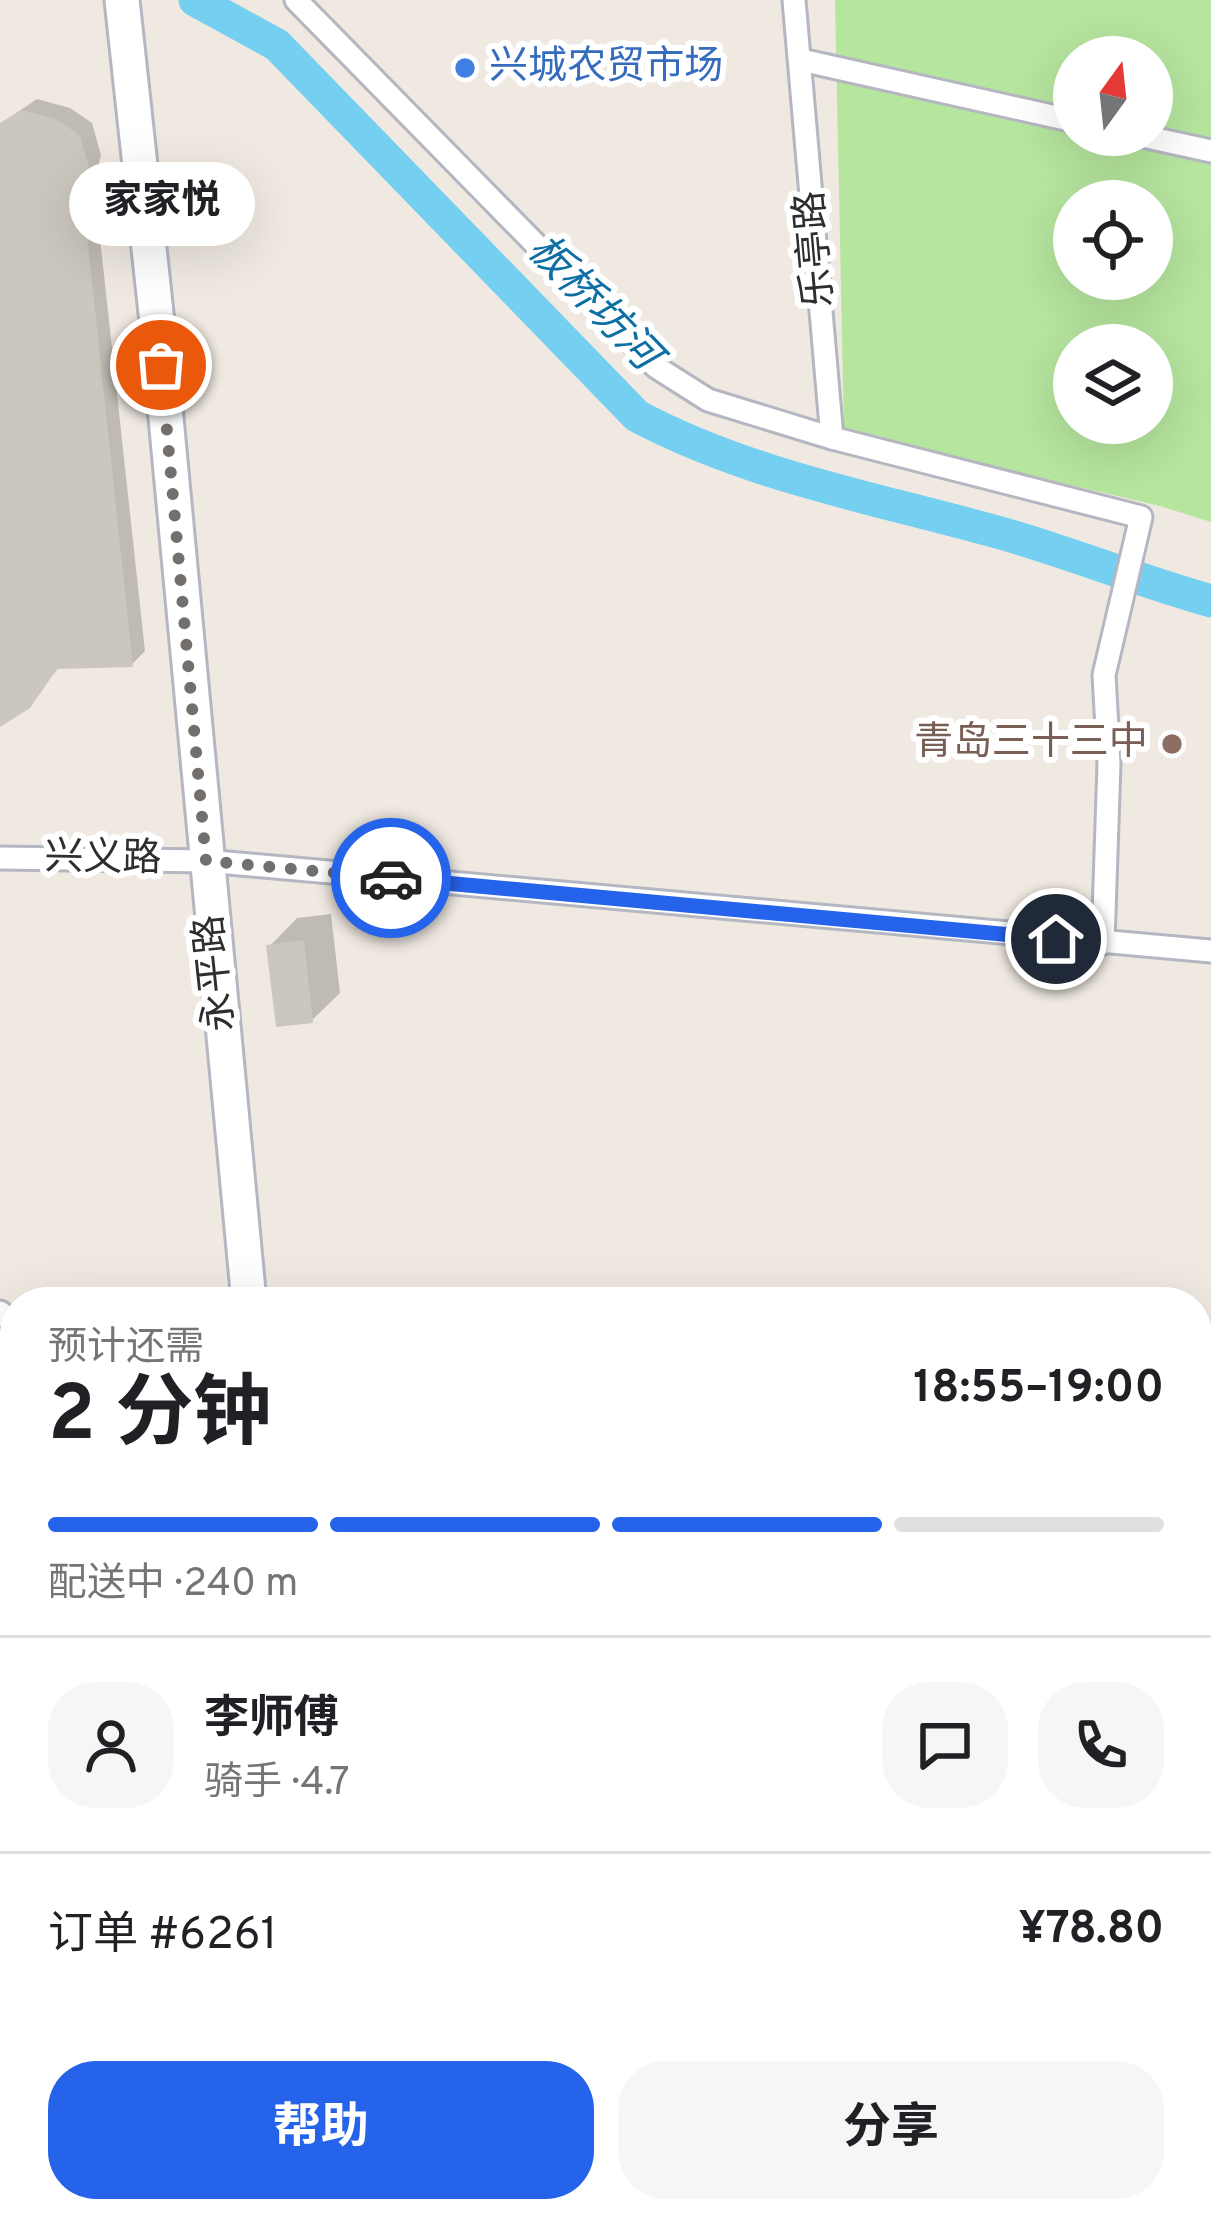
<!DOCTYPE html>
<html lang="zh">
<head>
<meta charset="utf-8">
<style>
	:root { --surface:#fff; --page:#f6f6f6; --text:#202124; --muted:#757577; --line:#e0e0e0; --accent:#2563eb }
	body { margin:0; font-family:Overpass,"Noto Sans SC",sans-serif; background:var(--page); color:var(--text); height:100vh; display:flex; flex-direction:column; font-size:45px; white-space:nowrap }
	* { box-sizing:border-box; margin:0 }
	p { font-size:39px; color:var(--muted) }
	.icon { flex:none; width:66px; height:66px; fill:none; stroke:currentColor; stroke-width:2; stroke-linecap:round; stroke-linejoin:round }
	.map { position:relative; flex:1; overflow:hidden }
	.details { position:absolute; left:0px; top:1287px; width:1212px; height:936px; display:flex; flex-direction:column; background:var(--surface); border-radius:48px 48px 0 0; box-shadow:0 12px 48px #0002 }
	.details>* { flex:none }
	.needle { width:78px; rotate:15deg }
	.buttons { position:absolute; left:1053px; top:36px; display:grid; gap:24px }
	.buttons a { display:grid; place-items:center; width:120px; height:120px; border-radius:50%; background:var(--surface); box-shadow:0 12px 48px #0002; font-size:60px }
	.pin { position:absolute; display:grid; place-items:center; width:102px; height:102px; color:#fff; margin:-51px; border:6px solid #fff; border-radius:50%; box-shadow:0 3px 12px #0007 }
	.courier { position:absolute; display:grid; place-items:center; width:120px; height:120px; margin:-60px; border:9px solid #2563eb; border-radius:50%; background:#fff; color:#222; box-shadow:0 3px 15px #0007 }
	.bubble { position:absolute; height:84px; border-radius:42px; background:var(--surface); box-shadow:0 12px 48px #0002; font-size:39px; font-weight:700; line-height:84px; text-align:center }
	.headline em { font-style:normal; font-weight:700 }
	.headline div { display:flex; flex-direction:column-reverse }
	.headline { display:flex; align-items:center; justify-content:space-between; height:204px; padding:0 48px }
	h1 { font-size:78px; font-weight:700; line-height:90px }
	.bar { display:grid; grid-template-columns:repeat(4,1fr); gap:18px 12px; align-content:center; height:144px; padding:0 48px }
	.bar i { height:15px; border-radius:9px; background:var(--line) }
	.bar .current { background:var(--accent) }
	.bar p { grid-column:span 4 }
	.line { display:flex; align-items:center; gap:30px; padding:0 48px; border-top:3px solid var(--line) }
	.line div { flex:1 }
	.round { display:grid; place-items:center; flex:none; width:126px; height:126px; border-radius:48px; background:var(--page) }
	.action { display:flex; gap:24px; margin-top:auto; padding:24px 48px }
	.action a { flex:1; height:138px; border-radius:48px; background:var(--accent); color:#fff; font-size:48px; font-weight:700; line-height:138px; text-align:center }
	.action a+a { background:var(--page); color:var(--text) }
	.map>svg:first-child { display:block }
	.green { fill:#b6e59e; fill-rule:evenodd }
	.shadow { fill:#0003 }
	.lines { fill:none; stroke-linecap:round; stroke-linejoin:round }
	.river { stroke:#75cff0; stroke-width:33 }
	.building { fill:#cbc7bf }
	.minor-casing { stroke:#b4b7c1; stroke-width:27 }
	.tertiary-casing { stroke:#b4b7c1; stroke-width:33 }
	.secondary-casing { stroke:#b4b7c1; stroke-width:39 }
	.minor { stroke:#fff; stroke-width:21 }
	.tertiary { stroke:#fff; stroke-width:27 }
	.secondary { stroke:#fff; stroke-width:33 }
	.done { stroke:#726f6d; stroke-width:12; stroke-dasharray:0 21.6 }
	.route { stroke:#2563eb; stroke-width:15 }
	.shop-dot { fill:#3f7fe0; stroke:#fff; stroke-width:4.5 }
	.education-dot { fill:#8d6e63; stroke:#fff; stroke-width:4.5 }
	.labels { text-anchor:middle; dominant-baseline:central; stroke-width:12; stroke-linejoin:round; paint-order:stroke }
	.shop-label { font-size:39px; fill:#366cbe; stroke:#fff; text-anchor:start }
	.street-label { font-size:39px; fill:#2e2e2e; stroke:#fff }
	.education-label { font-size:39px; fill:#785e54; stroke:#fff; text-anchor:end }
	.water-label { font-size:42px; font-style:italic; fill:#0d6fa3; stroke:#fff }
</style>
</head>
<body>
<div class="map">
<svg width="1211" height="2223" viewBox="0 0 1211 2223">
	<rect width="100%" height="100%" fill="#efe9e1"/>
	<g class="green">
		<path d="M835 0H1211V522L1160 506 844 432ZM1074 57H1152V135H1074ZM1074 201H1152V279H1074ZM1074 345H1152V423H1074Z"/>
		<path d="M4 1344 15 1350V2208H295L296 2223H0V1345Z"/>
	</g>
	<g class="shadow">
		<path d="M37 99 70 108 92 123 101 155 94 183 145 651 132 664 60 666 28 705 0 724V124Z"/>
		<path d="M331 914 340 993 312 1020 270 946 297 918Z"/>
		<path d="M1197 1567H1211V1618L1197 1617Z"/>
		<path d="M1197 1676 1211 1677V1729L1197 1728Z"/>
		<path d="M1197 1795 1211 1796V1847L1197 1846Z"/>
		<path d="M706 2208H886L884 2223H704Z"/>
	</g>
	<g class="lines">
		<path class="river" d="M195 0 277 45 637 416C754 478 885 500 1011 536 1078 556 1144 582 1211 601"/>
	</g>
	<g class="building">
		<path d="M22 110 57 119 80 136 90 170 83 197 133 667 57 669 30 708 0 727V123Z"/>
		<path d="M304 940 313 1023 276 1027 266 945Z"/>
		<path d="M1199 1464 1211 1465V1499H1197Z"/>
		<path d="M1197 1586 1211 1587V1621L1197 1620Z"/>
		<path d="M1197 1696H1211V1732L1197 1731Z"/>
		<path d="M1197 1815 1211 1816V1850L1197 1849Z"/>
		<path d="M1198 2141 1211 2142V2178L1197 2177Z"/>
		<path d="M702 2208 811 2220V2223H701Z"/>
	</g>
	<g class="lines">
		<defs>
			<g id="minor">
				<path d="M296 0 656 367 708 400 832 438 1141 517 1104 675 1109 764 1103 943"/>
				<path d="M794 0 832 438"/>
				<path d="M801 60 1074 121"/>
				<path d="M1138 135 1211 151"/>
				<path d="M0 858 206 861 1211 951"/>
				<path d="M0 1312 15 1325"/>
				<path d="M1197 1402 1211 1398"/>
				<path d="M1197 1874 1211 1875"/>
				<path d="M906 2208 1028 2223"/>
				<path d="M684 2223 686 2208"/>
				<path d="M883 2223 885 2208"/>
				<path d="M1044 2223 1045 2208"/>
			</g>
			<path id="tertiary" d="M1197 1545H1211"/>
			<g id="secondary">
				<path d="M122 0 157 322 249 1302"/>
				<path d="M344 2208 346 2223"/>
			</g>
		</defs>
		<use href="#minor" class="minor-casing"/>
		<use href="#tertiary" class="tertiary-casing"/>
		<use href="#secondary" class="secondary-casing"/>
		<use href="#minor" class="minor"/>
		<use href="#tertiary" class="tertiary"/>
		<use href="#secondary" class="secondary"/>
	</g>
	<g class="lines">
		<path class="done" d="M161 365 206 861 391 878"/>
		<path class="route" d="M391 878 1056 939"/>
	</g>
	<circle class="shop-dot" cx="465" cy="68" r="12"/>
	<circle class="education-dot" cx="1172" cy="744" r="12"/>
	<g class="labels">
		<g class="shop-label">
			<text x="489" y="68">兴城农贸市场</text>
		</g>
		<g class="street-label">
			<text transform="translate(817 249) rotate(-95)">乐亭路</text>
			<text transform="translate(103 860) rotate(1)">兴义路</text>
			<text transform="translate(217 973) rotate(-96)">永平路</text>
		</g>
		<g class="education-label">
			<text x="1148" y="744">青岛三十三中</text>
		</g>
		<g class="water-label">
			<text transform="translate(592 304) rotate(46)">板桥坊河</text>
		</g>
	</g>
</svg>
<div class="buttons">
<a><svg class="needle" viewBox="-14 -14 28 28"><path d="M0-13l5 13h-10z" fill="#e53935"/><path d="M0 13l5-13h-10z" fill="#757577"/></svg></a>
<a><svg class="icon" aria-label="locate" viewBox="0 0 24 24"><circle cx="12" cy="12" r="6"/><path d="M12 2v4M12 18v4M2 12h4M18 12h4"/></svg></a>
<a><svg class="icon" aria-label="layers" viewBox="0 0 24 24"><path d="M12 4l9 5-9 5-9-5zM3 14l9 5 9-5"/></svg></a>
</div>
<div class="pin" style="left:161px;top:365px;background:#ea580c"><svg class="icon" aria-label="bag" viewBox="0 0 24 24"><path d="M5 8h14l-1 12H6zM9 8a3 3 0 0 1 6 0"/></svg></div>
<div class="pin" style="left:1056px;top:939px;background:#1f2937"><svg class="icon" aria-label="home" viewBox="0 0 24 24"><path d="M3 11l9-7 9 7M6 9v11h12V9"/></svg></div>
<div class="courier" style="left:391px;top:878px"><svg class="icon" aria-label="car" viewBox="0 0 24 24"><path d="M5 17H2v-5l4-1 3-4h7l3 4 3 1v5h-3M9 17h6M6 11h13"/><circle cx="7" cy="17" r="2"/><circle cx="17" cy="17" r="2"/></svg></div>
<div class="bubble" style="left:69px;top:162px;width:186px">家家悦</div>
<section class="details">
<div class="headline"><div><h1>2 分钟</h1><p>预计还需</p></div><em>18:55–19:00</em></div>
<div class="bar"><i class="current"></i><i class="current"></i><i class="current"></i><i></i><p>配送中 · 240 m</p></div>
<div class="line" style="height:216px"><a class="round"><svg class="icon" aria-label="person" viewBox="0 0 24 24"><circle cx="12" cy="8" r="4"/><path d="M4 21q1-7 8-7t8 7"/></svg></a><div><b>李师傅</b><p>骑手 · 4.7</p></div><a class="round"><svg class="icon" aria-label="chat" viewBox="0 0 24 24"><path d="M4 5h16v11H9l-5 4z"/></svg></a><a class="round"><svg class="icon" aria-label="phone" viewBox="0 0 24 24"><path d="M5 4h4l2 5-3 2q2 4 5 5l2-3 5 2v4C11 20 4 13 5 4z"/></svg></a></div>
<div class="line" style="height:156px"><div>订单 #6261</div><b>¥78.80</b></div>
<div class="action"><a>帮助</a><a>分享</a></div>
</section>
</div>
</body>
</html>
